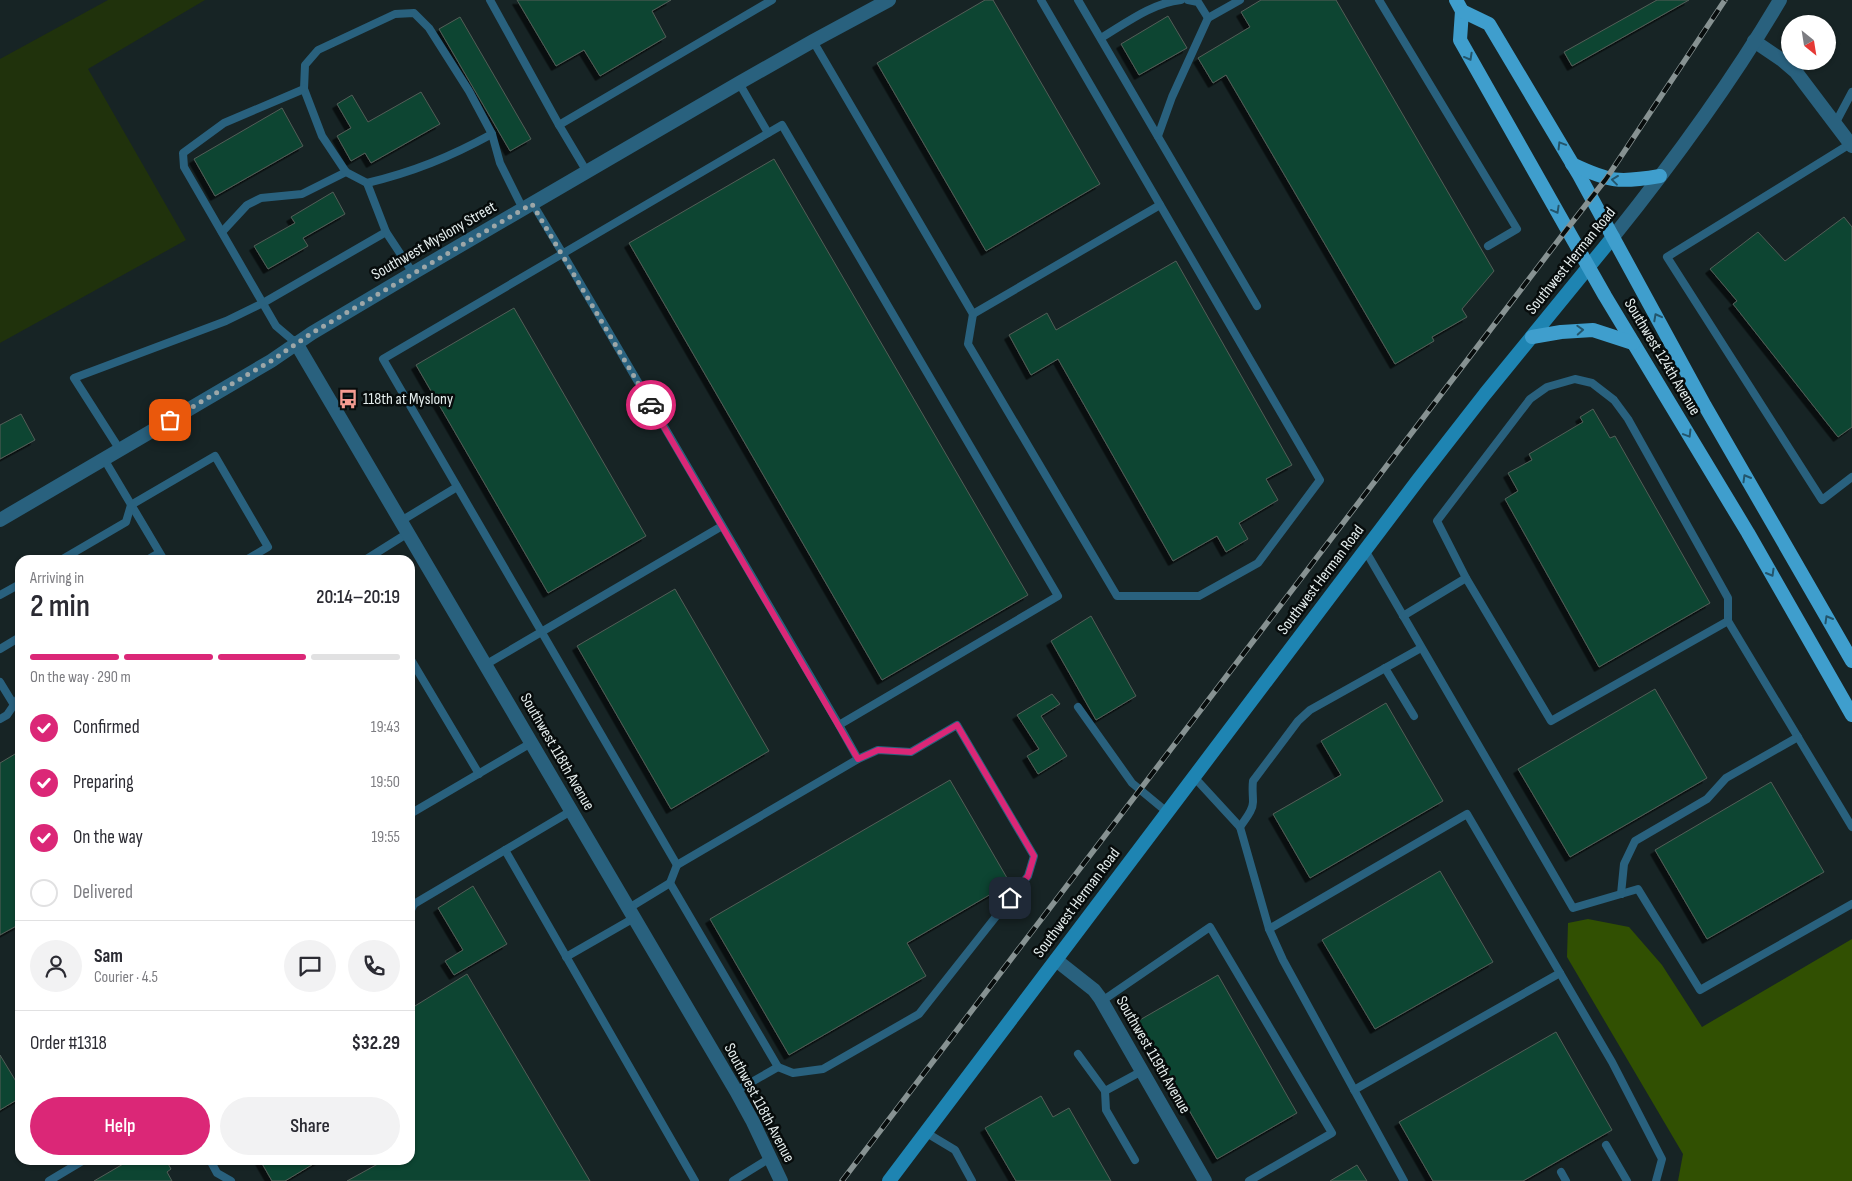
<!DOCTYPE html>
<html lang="en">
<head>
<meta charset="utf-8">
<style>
	:root { --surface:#fff; --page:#f2f2f3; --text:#2b2b33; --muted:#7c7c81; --line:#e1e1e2; --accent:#db2777 }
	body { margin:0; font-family:"Sofia Sans Condensed",sans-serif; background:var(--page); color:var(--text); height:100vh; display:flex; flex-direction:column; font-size:19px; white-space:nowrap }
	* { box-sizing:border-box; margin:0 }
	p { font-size:16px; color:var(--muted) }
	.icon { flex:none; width:28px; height:28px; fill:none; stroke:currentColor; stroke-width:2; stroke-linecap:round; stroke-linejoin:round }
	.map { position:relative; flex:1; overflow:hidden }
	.panel { position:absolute; left:15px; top:555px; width:400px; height:610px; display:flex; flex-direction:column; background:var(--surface); border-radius:15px; box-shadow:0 1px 4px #0004 }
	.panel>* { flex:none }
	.needle { width:32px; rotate:150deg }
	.tools { position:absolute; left:1781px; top:15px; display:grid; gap:10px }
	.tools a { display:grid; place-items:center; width:55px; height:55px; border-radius:50%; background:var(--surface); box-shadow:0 1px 4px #0004; font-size:25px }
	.pin { position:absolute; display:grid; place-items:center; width:42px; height:42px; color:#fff; margin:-21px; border-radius:10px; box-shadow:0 2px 8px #0006 }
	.courier { position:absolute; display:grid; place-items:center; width:50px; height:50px; margin:-25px; border:4px solid #db2777; border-radius:50%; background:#fff; color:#222; box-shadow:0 1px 6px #0007 }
	.head em { font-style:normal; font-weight:600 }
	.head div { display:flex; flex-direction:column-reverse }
	.head { display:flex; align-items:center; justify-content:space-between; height:85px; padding:0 15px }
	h1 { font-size:32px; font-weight:600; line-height:38px }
	.bar { display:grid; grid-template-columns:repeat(4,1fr); gap:8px 5px; align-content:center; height:60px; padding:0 15px }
	.bar i { height:6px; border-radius:4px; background:var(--line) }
	.bar .selected { background:var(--accent) }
	.bar p { grid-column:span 4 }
	.line { display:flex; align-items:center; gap:12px; padding:0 15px; border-top:1px solid var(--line) }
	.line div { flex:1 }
	.round { display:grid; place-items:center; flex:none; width:52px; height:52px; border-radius:26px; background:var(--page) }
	ol { padding:0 15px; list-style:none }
	li { display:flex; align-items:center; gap:15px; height:55px }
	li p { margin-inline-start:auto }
	li .icon { padding:5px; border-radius:50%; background:var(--accent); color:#fff; stroke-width:4 }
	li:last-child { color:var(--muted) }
	li i { width:28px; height:28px; border:2px solid var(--line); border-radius:50% }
	.action { display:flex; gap:10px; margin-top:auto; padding:10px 15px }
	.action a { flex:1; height:58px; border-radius:30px; background:var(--accent); color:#fff; font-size:20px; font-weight:600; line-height:58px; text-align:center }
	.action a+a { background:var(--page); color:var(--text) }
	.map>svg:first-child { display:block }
	.green { fill:#20320c }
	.forest { fill:#315002 }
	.building { fill:#104431; stroke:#525e58; filter:url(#shadow) }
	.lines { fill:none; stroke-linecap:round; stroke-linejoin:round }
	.service { stroke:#29617e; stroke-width:8 }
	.minor { stroke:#29617e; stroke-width:14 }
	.tertiary { stroke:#29617e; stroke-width:14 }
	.secondary { stroke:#1e84b2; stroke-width:14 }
	.primary { stroke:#3f9ecd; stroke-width:14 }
	.rail-casing { stroke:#879292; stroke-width:5.5 }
	.rail { stroke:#070c0c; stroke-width:4; stroke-dasharray:11; stroke-linecap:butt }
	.oneway { stroke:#23556c }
	.done { stroke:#9da7a8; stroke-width:5; stroke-dasharray:0 9 }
	.route { stroke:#db2777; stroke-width:6 }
	.labels { text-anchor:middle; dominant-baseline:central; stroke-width:5; stroke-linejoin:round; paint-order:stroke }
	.street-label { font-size:16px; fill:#e5eeee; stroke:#070c0c }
	.poi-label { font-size:16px; fill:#e5eeee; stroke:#070c0c; text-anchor:start }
</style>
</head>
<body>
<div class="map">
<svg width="1852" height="1181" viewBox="0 0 1852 1181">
	<defs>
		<filter id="shadow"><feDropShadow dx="-4.5" dy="4.5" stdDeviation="0" flood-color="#0009"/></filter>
	</defs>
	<rect width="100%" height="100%" fill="#172425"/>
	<path class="green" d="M108 0H205L88 69 186 240 0 343V59Z"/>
	<path class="forest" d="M1588 919 1629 927 1662 965 1702 1027 1852 939V1181H1678L1683 1154 1567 957 1568 923Z"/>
	<g class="building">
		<path d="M517 0H671L652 11 666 37 600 76 584 50 556 66Z"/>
		<path d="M985 0H993L1100 184 986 251 877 63Z"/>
		<path d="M1261 0H1336L1494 271 1462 309 1467 317 1432 337 1434 341 1395 364 1226 75 1213 83 1198 58 1250 27 1241 12Z"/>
		<path d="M1657 0H1689L1572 66 1564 52Z"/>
		<path d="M1168 16 1187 48 1139 75 1121 44Z"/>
		<path d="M460 17 531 139 510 151 439 29Z"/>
		<path d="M421 92 440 124 371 163 365 153 351 161 337 136 351 128 337 104 352 95 368 122Z"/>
		<path d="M282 108 303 146 215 196 194 159Z"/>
		<path d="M774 159 1028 595 882 680 629 243Z"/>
		<path d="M333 192 345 214 303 238 308 246 268 269 254 246 295 223 291 217Z"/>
		<path d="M1844 217 1852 227V427L1838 437 1733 304 1737 301 1710 269 1758 232 1785 261Z"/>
		<path d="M1176 261 1292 465 1266 479 1278 500 1239 523 1248 539 1226 552 1217 536 1173 561 1058 359 1031 375 1009 335 1047 313 1056 330Z"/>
		<path d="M514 308 646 536 548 593 416 365Z"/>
		<path d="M1593 409 1610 438 1615 436 1710 603 1599 667 1505 499 1518 491 1508 473 1532 460 1529 454 1583 422 1580 417Z"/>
		<path d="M21 414 35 440 0 459V425Z"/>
		<path d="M675 589 769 751 671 809 577 646Z"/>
		<path d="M1091 616 1136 696 1096 720 1051 641Z"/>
		<path d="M1655 689 1707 778 1570 857 1518 769Z"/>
		<path d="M1052 694 1060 704 1041 716 1067 756 1038 774 1027 756 1039 749 1017 715Z"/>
		<path d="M1386 703 1443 801 1310 878 1273 814 1341 775 1321 741Z"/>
		<path d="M20 751V924L0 935V763Z"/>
		<path d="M950 780 1010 883 907 943 926 976 789 1055 710 919Z"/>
		<path d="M1771 782 1824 872 1707 939 1655 850Z"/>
		<path d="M1440 871 1493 962 1375 1029 1322 940Z"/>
		<path d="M473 886 507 944 454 975 445 961 463 950 438 908Z"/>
		<path d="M467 974 590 1181H347L385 1160H410V1009Z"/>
		<path d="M1218 975 1297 1113 1217 1159 1138 1021Z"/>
		<path d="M1556 1032 1612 1130 1523 1181H1433L1399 1122Z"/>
		<path d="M0 1055 20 1088V1098L0 1110Z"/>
		<path d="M1041 1096 1053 1117 1069 1108 1111 1181H1016L985 1128Z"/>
		<path d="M130 1160H166L171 1169 167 1172 172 1181H94Z"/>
		<path d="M260 1160H320L285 1181H272Z"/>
		<path d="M1357 1165 1367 1181H1330Z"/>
	</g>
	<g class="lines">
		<g class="service">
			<path d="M490 0 559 125"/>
			<path d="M1078 0 1257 306"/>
			<path d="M1188 0 1198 2 1208 18 1240 0"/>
			<path d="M1379 0 1517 229 1488 246"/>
			<path d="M1101 38C1126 23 1152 3 1181 0"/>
			<path d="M813 41 973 314 968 344 1117 596H1199L1258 563 1320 480 1041 0"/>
			<path d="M739 83 768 133"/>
			<path d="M1835 124 1852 92"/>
			<path d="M1158 136 1172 97 1208 18"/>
			<path d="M1850 144 1667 257 1822 500 1852 477"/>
			<path d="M587 172 559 125 772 0"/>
			<path d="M367 183C413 172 450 157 492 134"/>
			<path d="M533 204 563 254 839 725 1058 596 782 125 383 359 677 865 858 759 878 750 911 752 957 725 1034 856 1028 876 919 1014 823 1069 793 1073 778 1067 670 883"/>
			<path d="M222 232 247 205 261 198 302 194 346 172"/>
			<path d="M413 273 386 232 367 183 346 172 322 136 304 89 305 65 318 50 395 14 414 13 429 28 469 91 492 134 500 163 523 209"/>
			<path d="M973 314 1160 205"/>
			<path d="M296 343 276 326 184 167 183 153 224 123 304 89"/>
			<path d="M120 450 74 378 226 321 263 303 386 232"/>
			<path d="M104 459 164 560"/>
			<path d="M401 521 457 487"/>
			<path d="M1365 550 1573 908 1638 889 1700 990 1852 904"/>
			<path d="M61 560 126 522 131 505 215 456 268 547 246 560"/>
			<path d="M147 560 159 553"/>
			<path d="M365 560 408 533"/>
			<path d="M1466 578 1437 521 1530 399 1547 387 1575 379 1592 383 1614 400 1628 419 1728 598V621"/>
			<path d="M0 595 20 584"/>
			<path d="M1403 616 1466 578 1551 721 1728 621 1852 827"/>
			<path d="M0 649 20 637"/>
			<path d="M410 658 479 774"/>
			<path d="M485 665 722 526"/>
			<path d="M1385 668 1414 716"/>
			<path d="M0 682 14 705"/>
			<path d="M1078 707 1132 783 1167 812"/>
			<path d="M0 719 7 715 20 696"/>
			<path d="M839 725 858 759"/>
			<path d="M1194 777 1240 827 1269 929 1283 960 1404 1181"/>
			<path d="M410 814 531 743"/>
			<path d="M1240 827C1245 819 1253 811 1253 802 1253 794 1252 789 1253 781L1298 721 1310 710 1421 648"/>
			<path d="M505 850 695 1181"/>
			<path d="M1621 894 1624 864 1635 841 1707 799 1726 778 1798 737"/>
			<path d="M629 908 670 883 677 865"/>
			<path d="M410 912 414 904 571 811"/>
			<path d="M1269 929 1467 814 1612 1062 1662 1159 1656 1181"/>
			<path d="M566 957 634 918"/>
			<path d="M1102 1001 1210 927 1332 1133 1249 1181"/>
			<path d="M1078 1054 1105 1091"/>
			<path d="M1354 1090 1560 973"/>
			<path d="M736 1091 778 1067"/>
			<path d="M925 1132 955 1150 972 1181"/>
			<path d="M1606 1145 1627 1181"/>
			<path d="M210 1160 217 1173 231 1181"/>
			<path d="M1135 1160 1106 1110 1105 1091 1142 1071"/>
			<path d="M1561 1172 1566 1181"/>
			<path d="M49 1181 84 1160"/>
			<path d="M733 1181 770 1158"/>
		</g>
		<g class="minor">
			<path d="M1754 41 1782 60 1796 72 1852 146"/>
			<path d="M1056 960 1094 990 1100 998 1205 1181"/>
		</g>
		<g class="tertiary">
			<path d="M1613 237C1673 162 1731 83 1780 0"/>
			<path d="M296 343 736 1091 753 1122 781 1181"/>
			<path d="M0 520 271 361 312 333 413 273 739 83 813 41 889 0"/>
		</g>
		<path class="secondary" d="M889 1181 1418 480 1485 394 1613 237"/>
		<g class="primary">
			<path d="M1456 0 1462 11 1460 40 1605 296 1748 533 1852 715"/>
			<path d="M1462 11 1489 24 1579 175 1705 406 1852 661"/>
			<path d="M1572 164C1610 182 1619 183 1660 176"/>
			<path d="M1532 337 1561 332 1593 330 1633 343"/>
		</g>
		<defs>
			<path id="rail" d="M842 1181 1567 229 1606 179 1725 0"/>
		</defs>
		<use href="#rail" class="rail-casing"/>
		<use href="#rail" class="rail"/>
	</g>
	<defs><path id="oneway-chevron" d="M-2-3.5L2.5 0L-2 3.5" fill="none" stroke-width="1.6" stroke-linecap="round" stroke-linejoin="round" transform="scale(1.25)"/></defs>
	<g class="oneway">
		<use href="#oneway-chevron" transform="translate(1469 57) rotate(61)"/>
		<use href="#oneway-chevron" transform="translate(1561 145) rotate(-121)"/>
		<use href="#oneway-chevron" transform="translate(1615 180) rotate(-173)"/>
		<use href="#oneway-chevron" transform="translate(1556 210) rotate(61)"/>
		<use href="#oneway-chevron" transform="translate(1657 317) rotate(-118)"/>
		<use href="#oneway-chevron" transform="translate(1580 330) rotate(-3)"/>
		<use href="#oneway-chevron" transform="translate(1688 434) rotate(59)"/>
		<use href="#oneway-chevron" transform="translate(1746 478) rotate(-120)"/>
		<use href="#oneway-chevron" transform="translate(1771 573) rotate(60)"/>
		<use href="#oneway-chevron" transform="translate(1828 619) rotate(-120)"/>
	</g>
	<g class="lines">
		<path class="done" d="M170 420 271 361 312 333 532 204 651 405"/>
		<path class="route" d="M651 405 858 759 878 750 911 752 957 725 1034 856 1028 876 1010 898"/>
	</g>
	<defs>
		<symbol id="bus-bare" viewBox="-9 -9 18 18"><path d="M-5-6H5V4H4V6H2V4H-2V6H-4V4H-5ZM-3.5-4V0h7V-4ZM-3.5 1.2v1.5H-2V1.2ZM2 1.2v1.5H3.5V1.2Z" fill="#f59c91" stroke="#070c0c" stroke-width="2.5" paint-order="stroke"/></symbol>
	</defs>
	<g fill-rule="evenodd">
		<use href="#bus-bare" x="334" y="385" width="28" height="28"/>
	</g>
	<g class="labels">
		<g class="street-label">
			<text transform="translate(434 241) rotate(-30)">Southwest Myslony Street</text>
			<text transform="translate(1571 261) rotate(-51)">Southwest Herman Road</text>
			<text transform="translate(1662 357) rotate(59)">Southwest 124th Avenue</text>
			<text transform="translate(1321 580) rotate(-53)">Southwest Herman Road</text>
			<text transform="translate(557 752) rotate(60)">Southwest 118th Avenue</text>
			<text transform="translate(1077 903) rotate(-53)">Southwest Herman Road</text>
			<text transform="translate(1153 1055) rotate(60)">Southwest 119th Avenue</text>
			<text transform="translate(759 1103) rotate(62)">Southwest 118th Avenue</text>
		</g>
		<g class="poi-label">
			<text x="363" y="399">118th at Myslony</text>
		</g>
	</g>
</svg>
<div class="tools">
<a><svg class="needle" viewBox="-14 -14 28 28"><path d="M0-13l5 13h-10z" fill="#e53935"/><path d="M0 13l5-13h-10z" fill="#7c7c81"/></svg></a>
</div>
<div class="pin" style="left:170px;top:420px;background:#ea580c"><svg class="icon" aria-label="bag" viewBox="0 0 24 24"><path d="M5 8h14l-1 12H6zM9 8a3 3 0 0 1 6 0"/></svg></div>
<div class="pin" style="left:1010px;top:898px;background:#1f2937"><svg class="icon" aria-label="home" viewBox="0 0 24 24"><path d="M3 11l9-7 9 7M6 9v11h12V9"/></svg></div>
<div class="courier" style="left:651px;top:405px"><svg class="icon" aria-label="car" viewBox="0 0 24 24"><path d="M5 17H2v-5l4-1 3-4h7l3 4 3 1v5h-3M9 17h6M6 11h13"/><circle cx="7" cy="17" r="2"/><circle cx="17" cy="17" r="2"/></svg></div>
<section class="panel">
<div class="head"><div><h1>2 min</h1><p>Arriving in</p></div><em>20:14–20:19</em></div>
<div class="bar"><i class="selected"></i><i class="selected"></i><i class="selected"></i><i></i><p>On the way · 290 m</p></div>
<ol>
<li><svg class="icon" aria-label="check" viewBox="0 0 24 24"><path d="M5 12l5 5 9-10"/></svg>Confirmed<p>19:43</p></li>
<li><svg class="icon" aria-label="check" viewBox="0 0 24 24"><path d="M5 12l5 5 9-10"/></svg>Preparing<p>19:50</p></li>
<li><svg class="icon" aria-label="check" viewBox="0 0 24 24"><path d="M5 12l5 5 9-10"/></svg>On the way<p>19:55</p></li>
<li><i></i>Delivered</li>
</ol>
<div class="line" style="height:90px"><a class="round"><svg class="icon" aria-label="person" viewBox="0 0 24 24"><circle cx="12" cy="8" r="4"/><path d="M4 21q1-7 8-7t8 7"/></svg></a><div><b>Sam</b><p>Courier · 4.5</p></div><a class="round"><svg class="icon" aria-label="chat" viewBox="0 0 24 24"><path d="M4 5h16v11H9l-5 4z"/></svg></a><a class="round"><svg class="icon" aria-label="phone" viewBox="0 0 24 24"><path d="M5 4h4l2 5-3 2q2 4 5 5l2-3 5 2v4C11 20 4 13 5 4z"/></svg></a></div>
<div class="line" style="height:65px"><div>Order #1318</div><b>$32.29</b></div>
<div class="action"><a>Help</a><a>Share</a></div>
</section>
</div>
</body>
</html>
